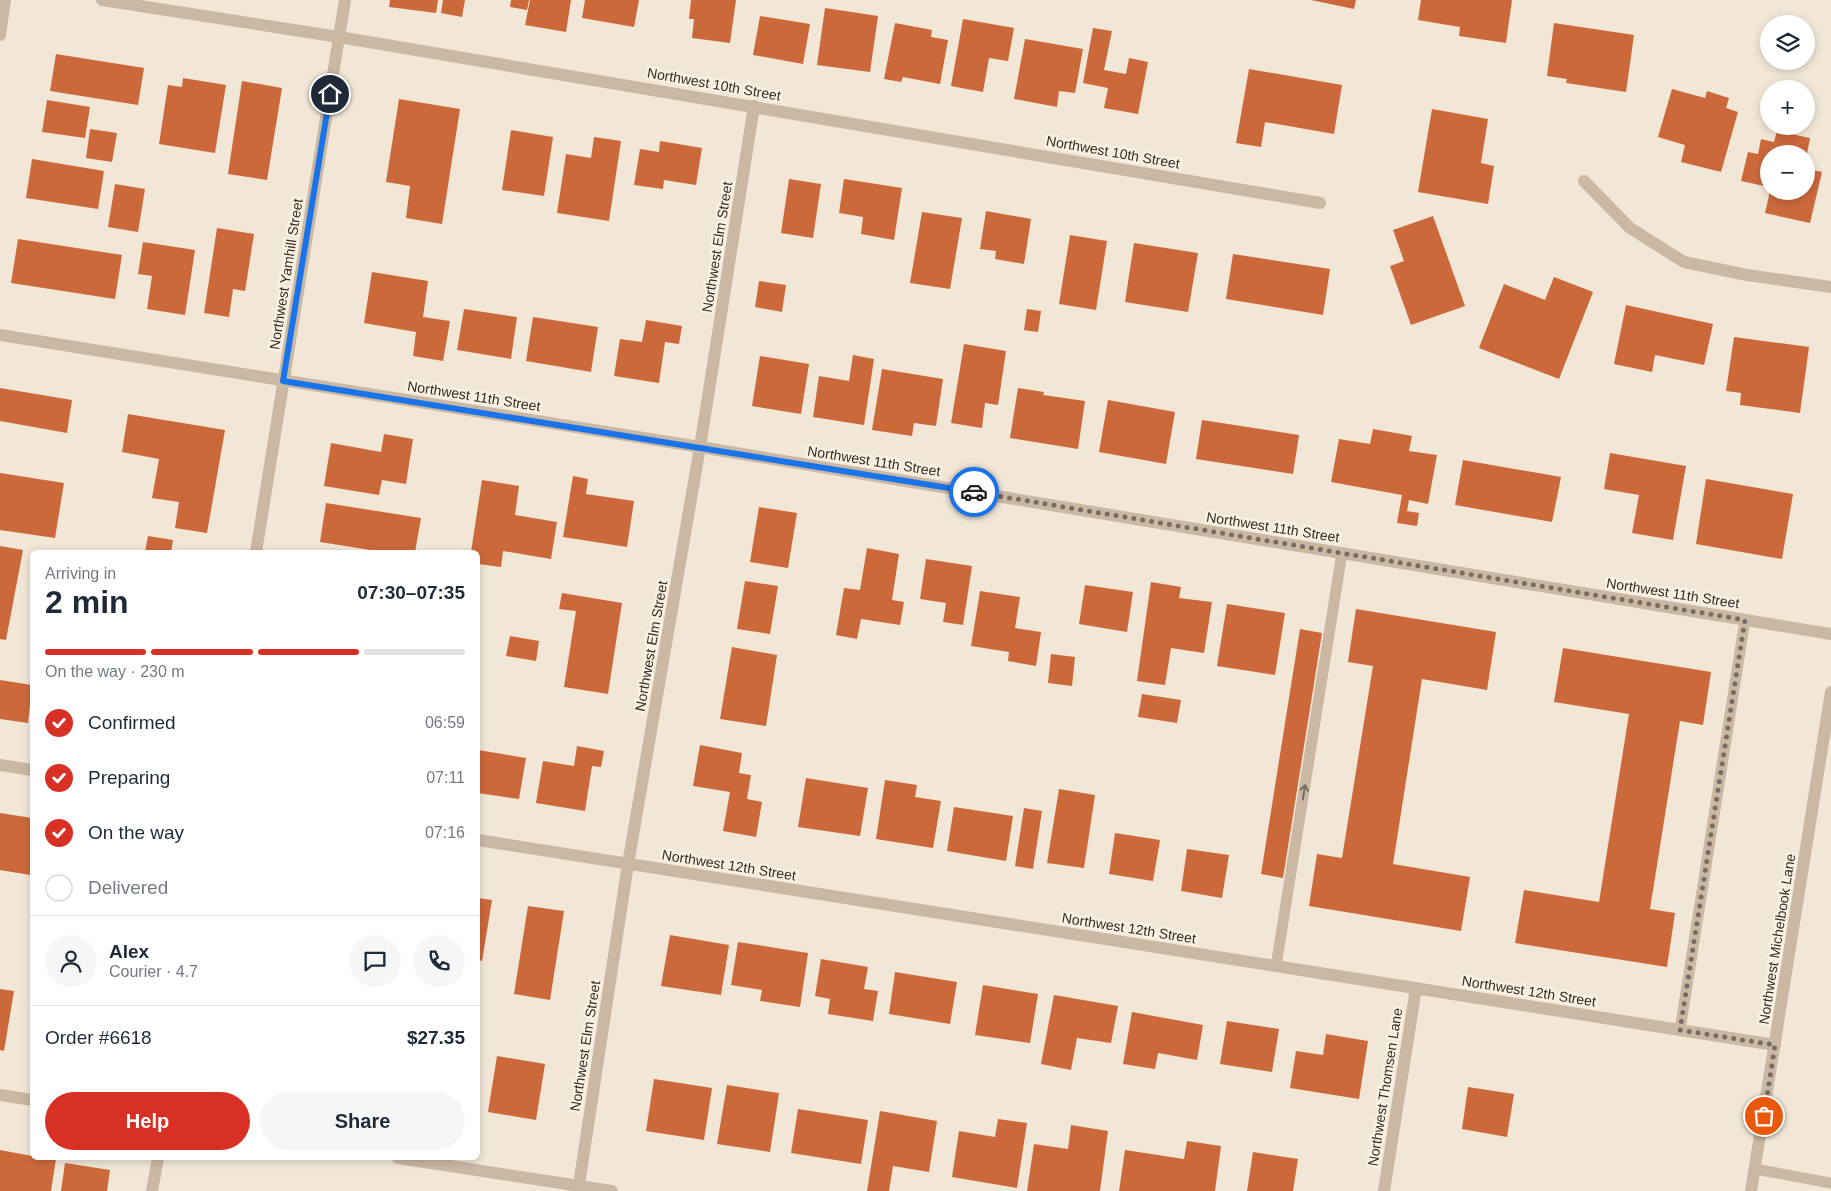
<!DOCTYPE html>
<html lang="en">
<head>
<meta charset="utf-8">
<style>
	:root { --surface:#fff; --page:#f6f6f7; --text:#1f2937; --muted:#747a83; --line:#e0e1e3; --accent:#d93025 }
	body { margin:0; font-family:Helvetica,sans-serif; background:var(--page); color:var(--text); height:100vh; display:flex; flex-direction:column; font-size:19px; white-space:nowrap }
	* { box-sizing:border-box; margin:0 }
	p { font-size:16px; color:var(--muted) }
	.icon { flex:none; width:28px; height:28px; fill:none; stroke:currentColor; stroke-width:2; stroke-linecap:round; stroke-linejoin:round }
	.map { position:relative; flex:1; overflow:hidden }
	.sheet { position:absolute; left:30px; top:550px; width:450px; height:610px; display:flex; flex-direction:column; background:var(--surface); border-radius:8px; box-shadow:0 2px 8px #0003 }
	.sheet>* { flex:none }
	.tools { position:absolute; left:1760px; top:15px; display:grid; gap:10px }
	.tools a { display:grid; place-items:center; width:55px; height:55px; border-radius:50%; background:var(--surface); box-shadow:0 2px 8px #0003; font-size:25px }
	.pin { position:absolute; display:grid; place-items:center; width:42px; height:42px; color:#fff; margin:-21px; border:2px solid #fff; border-radius:50%; box-shadow:0 1px 5px #0007 }
	.courier { position:absolute; display:grid; place-items:center; width:50px; height:50px; margin:-25px; border:4px solid #1a73e8; border-radius:50%; background:#fff; color:#222; box-shadow:0 1px 6px #0007 }
	.head em { font-style:normal; font-weight:700 }
	.head div { display:flex; flex-direction:column-reverse }
	.head { display:flex; align-items:center; justify-content:space-between; height:85px; padding:0 15px }
	h1 { font-size:32px; font-weight:700; line-height:38px }
	.bar { display:grid; grid-template-columns:repeat(4,1fr); gap:8px 5px; align-content:center; height:60px; padding:0 15px }
	.bar i { height:6px; border-radius:4px; background:var(--line) }
	.bar .current { background:var(--accent) }
	.bar p { grid-column:span 4 }
	.line { display:flex; align-items:center; gap:12px; padding:0 15px; border-top:1px solid var(--line) }
	.line div { flex:1 }
	.round { display:grid; place-items:center; flex:none; width:52px; height:52px; border-radius:26px; background:var(--page) }
	ol { padding:0 15px; list-style:none }
	li { display:flex; align-items:center; gap:15px; height:55px }
	li p { margin-inline-start:auto }
	li .icon { padding:5px; border-radius:50%; background:var(--accent); color:#fff; stroke-width:4 }
	li:last-child { color:var(--muted) }
	li i { width:28px; height:28px; border:2px solid var(--line); border-radius:50% }
	.button { display:flex; gap:10px; margin-top:auto; padding:10px 15px }
	.button a { flex:1; height:58px; border-radius:30px; background:var(--accent); color:#fff; font-size:20px; font-weight:700; line-height:58px; text-align:center }
	.button a+a { background:var(--page); color:var(--text) }
	.map>svg:first-child { display:block }
	.building { fill:#cc693b }
	.lines { fill:none; stroke-linecap:round; stroke-linejoin:round }
	.service { stroke:#cab8a3; stroke-width:11 }
	.minor { stroke:#cab8a3; stroke-width:12 }
	.tertiary { stroke:#cab8a3; stroke-width:12 }
	.oneway { stroke:#786a5e }
	.done { stroke:#776d63; stroke-width:5; stroke-dasharray:0 9 }
	.route { stroke:#1a73e8; stroke-width:6 }
	.labels { text-anchor:middle; dominant-baseline:central; stroke-width:5; stroke-linejoin:round; paint-order:stroke }
	.street-label { font-size:14px; fill:#352b25; stroke:#faf1e3 }
</style>
</head>
<body>
<div class="map">
<svg width="1831" height="1191" viewBox="0 0 1831 1191">
	<rect width="100%" height="100%" fill="#f2e7d7"/>
	<g class="building">
		<path d="M390 0H438L436 13 389 7Z"/>
		<path d="M443 0H465L462 17 441 13Z"/>
		<path d="M511 0H529L527 10 510 7Z"/>
		<path d="M530 0H571L566 32 525 25Z"/>
		<path d="M585 0H639L634 27 582 18Z"/>
		<path d="M691 0H736L730 43 692 38 694 19H689Z"/>
		<path d="M1311 0H1356L1354 9Z"/>
		<path d="M1421 0H1512L1506 43 1459 36 1460 27 1418 20Z"/>
		<path d="M825 8 878 16 870 72 817 65Z"/>
		<path d="M760 16 810 24 803 64 753 55Z"/>
		<path d="M963 19 1014 28 1008 61 989 58 983 92 951 86Z"/>
		<path d="M895 23 932 30 931 37 948 40 940 84 903 77 901 82 884 79Z"/>
		<path d="M1554 23 1634 35 1626 92 1566 83 1567 79 1547 76Z"/>
		<path d="M1093 28 1112 31 1104 70 1126 74 1129 58 1148 62 1138 114 1104 108 1108 88 1083 83Z"/>
		<path d="M1025 39 1083 49 1075 93 1059 91 1057 107 1014 99Z"/>
		<path d="M56 54 144 68 138 105 50 91Z"/>
		<path d="M1249 69 1342 85 1334 134 1265 122 1261 147 1236 143Z"/>
		<path d="M183 78 226 85 215 153 159 144 168 85 182 87Z"/>
		<path d="M242 81 282 88 267 180 228 174Z"/>
		<path d="M1672 89 1705 98 1707 91 1729 98 1726 108 1738 112 1721 172 1681 162 1685 145 1658 137Z"/>
		<path d="M399 99 460 109 442 224 406 218 410 186 386 182Z"/>
		<path d="M47 100 90 107 85 138 42 132Z"/>
		<path d="M1432 109 1488 119 1481 163 1494 166 1488 204 1418 192Z"/>
		<path d="M90 129 117 133 112 162 86 158Z"/>
		<path d="M511 130 553 137 544 196 502 190Z"/>
		<path d="M1777 131 1810 138 1807 154H1769V187L1741 181 1748 152 1758 154 1761 139 1774 142Z"/>
		<path d="M594 137 621 141 609 221 557 213 566 154 591 158Z"/>
		<path d="M660 141 702 148 696 185 664 180 663 189 634 185 640 149 659 152Z"/>
		<path d="M32 159 104 171 98 209 26 198Z"/>
		<path d="M1806 169 1822 172 1810 223 1765 213 1770 191H1806Z"/>
		<path d="M789 179 821 184 813 238 781 233Z"/>
		<path d="M844 179 902 188 894 240 861 234 863 217 839 213Z"/>
		<path d="M115 184 145 189 138 232 108 227Z"/>
		<path d="M986 211 1031 219 1024 264 995 259 996 251 980 249Z"/>
		<path d="M922 212 962 218 950 289 910 283Z"/>
		<path d="M1433 216 1465 306 1411 325 1390 266 1404 261 1393 230Z"/>
		<path d="M217 228 254 234 245 291 233 289 229 317 204 313Z"/>
		<path d="M1070 235 1107 241 1096 310 1059 304Z"/>
		<path d="M18 239 122 255 115 299 11 283Z"/>
		<path d="M143 242 195 250 185 315 147 309 152 276 138 274Z"/>
		<path d="M1134 243 1198 253 1188 312 1125 302Z"/>
		<path d="M1233 254 1330 269 1323 315 1226 299Z"/>
		<path d="M372 272 428 281 423 317 450 321 443 361 413 356 416 332 364 323Z"/>
		<path d="M1554 277 1593 292 1559 379 1479 348 1504 284 1545 300Z"/>
		<path d="M759 281 786 285 782 312 755 307Z"/>
		<path d="M1626 305 1713 324 1704 365 1655 355 1652 372 1614 364Z"/>
		<path d="M464 309 517 317 511 359 457 350Z"/>
		<path d="M1027 309 1041 311 1038 332 1024 330Z"/>
		<path d="M533 317 598 327 591 372 526 361Z"/>
		<path d="M646 320 682 326 679 344 665 342 659 383 614 376 620 339 642 342Z"/>
		<path d="M1734 337 1809 347 1800 413 1740 405 1741 393 1726 391Z"/>
		<path d="M964 344 1006 351 998 405 985 403 982 428 951 423Z"/>
		<path d="M853 355 874 359 864 425 813 417 819 376 849 381Z"/>
		<path d="M760 356 809 364 801 414 752 406Z"/>
		<path d="M882 369 943 379 936 426 914 423 912 436 872 430Z"/>
		<path d="M0 388 72 400 67 433 0 421Z"/>
		<path d="M1018 388 1044 392 1043 395 1085 401 1078 449 1010 438Z"/>
		<path d="M1108 400 1175 412 1166 464 1099 452Z"/>
		<path d="M128 414 225 430 207 533 175 528 179 502 152 498 159 459 122 452Z"/>
		<path d="M1202 420 1299 435 1293 474 1196 459Z"/>
		<path d="M1373 429 1412 436 1409 451 1437 455 1428 504 1409 500 1407 511 1419 513 1417 526 1397 523 1402 495 1331 482 1339 439 1370 444Z"/>
		<path d="M384 434 413 439 406 484 382 480 379 495 324 486 331 443 381 452Z"/>
		<path d="M1610 453 1686 466 1673 540 1632 533 1639 495 1604 489Z"/>
		<path d="M1463 460 1561 477 1552 522 1455 505Z"/>
		<path d="M0 473 64 483 55 538 0 530Z"/>
		<path d="M573 476 588 479 586 494 634 501 627 547 563 537Z"/>
		<path d="M1706 479 1793 494 1782 559 1696 544Z"/>
		<path d="M482 480 519 486 515 515 557 522 551 559 503 551 501 567 478 564V552H471Z"/>
		<path d="M326 503 421 518 415 552H383L320 542Z"/>
		<path d="M759 507 797 513 788 568 750 562Z"/>
		<path d="M148 536 173 540 171 552H145Z"/>
		<path d="M0 546 23 550 6 640 0 639Z"/>
		<path d="M867 548 899 554 892 600 904 602 900 625 861 619 857 639 836 635 844 588 860 590Z"/>
		<path d="M926 559 972 566 963 625 943 622 946 603 920 599Z"/>
		<path d="M745 581 778 586 770 634 737 629Z"/>
		<path d="M1151 582 1181 587 1179 598 1212 602 1204 653 1171 648 1165 685 1137 681Z"/>
		<path d="M1085 585 1133 592 1127 632 1079 624Z"/>
		<path d="M980 591 1020 597 1015 628 1041 632 1036 666 1008 661 1009 652 971 646Z"/>
		<path d="M562 593 622 603 608 694 564 687 576 611 559 609Z"/>
		<path d="M1227 604 1285 613 1275 675 1217 666Z"/>
		<path d="M1356 609 1496 632 1487 690 1422 679 1393 864 1470 877 1461 931 1309 906 1317 854 1342 858 1373 666 1348 662Z"/>
		<path d="M1300 629 1322 633 1283 878 1261 874Z"/>
		<path d="M510 636 539 641 536 661 506 656Z"/>
		<path d="M732 647 777 655 766 726 720 719Z"/>
		<path d="M1563 648 1711 672 1703 725 1680 721 1650 909 1675 913 1667 967 1515 943 1524 890 1599 902 1629 714 1554 702Z"/>
		<path d="M1051 654 1075 657 1072 686 1048 683Z"/>
		<path d="M0 680 32 685 28 723 0 719Z"/>
		<path d="M1142 694 1181 700 1177 723 1138 717Z"/>
		<path d="M700 745 742 753 739 773 751 775 747 799 762 802 756 837 723 831 730 792 693 786Z"/>
		<path d="M577 746 604 751 601 767 592 766 585 811 536 803 543 761 574 766Z"/>
		<path d="M478 750 526 758 519 799 478 793Z"/>
		<path d="M806 778 868 788 860 836 798 827Z"/>
		<path d="M885 780 917 785 915 797 941 801 933 848 876 839Z"/>
		<path d="M1059 789 1095 795 1084 868 1047 863Z"/>
		<path d="M954 807 1013 816 1006 861 947 851Z"/>
		<path d="M1024 808 1042 811 1033 869 1015 866Z"/>
		<path d="M0 813 32 818V860L30 875 0 870Z"/>
		<path d="M1115 833 1160 840 1153 881 1109 874Z"/>
		<path d="M1187 849 1229 855 1222 898 1181 891Z"/>
		<path d="M478 898 492 900 482 961 478 960Z"/>
		<path d="M528 906 564 911 550 1000 514 994Z"/>
		<path d="M670 935 729 945 721 995 661 986Z"/>
		<path d="M738 942 808 953 800 1007 760 1001 762 990 731 985Z"/>
		<path d="M821 959 868 967 864 989 878 991 873 1021 828 1014 830 999 815 996Z"/>
		<path d="M895 972 957 982 950 1024 889 1014Z"/>
		<path d="M983 985 1038 994 1030 1043 975 1035Z"/>
		<path d="M0 989 14 991 4 1051 0 1050Z"/>
		<path d="M1054 995 1118 1006 1111 1043 1077 1038 1071 1070 1041 1064Z"/>
		<path d="M1132 1012 1203 1025 1197 1060 1158 1053 1155 1069 1123 1064Z"/>
		<path d="M1227 1021 1279 1029 1272 1072 1220 1064Z"/>
		<path d="M1326 1034 1368 1041 1359 1099 1290 1088 1296 1051 1323 1055Z"/>
		<path d="M497 1056 545 1064 536 1120 488 1112Z"/>
		<path d="M654 1079 712 1088 704 1140 646 1131Z"/>
		<path d="M727 1085 779 1093 770 1152 717 1144Z"/>
		<path d="M1468 1087 1514 1094 1507 1137 1462 1129Z"/>
		<path d="M798 1109 868 1120 861 1164 791 1153Z"/>
		<path d="M880 1111 937 1121 929 1172 893 1166 889 1191H867Z"/>
		<path d="M998 1119 1027 1123 1017 1188 952 1177 959 1131 995 1137Z"/>
		<path d="M1071 1125 1108 1131 1100 1191H1027L1034 1144 1068 1149Z"/>
		<path d="M1187 1141 1221 1146 1215 1191H1119L1125 1150 1184 1159Z"/>
		<path d="M0 1150 32 1156V1158L56 1159 51 1191H0Z"/>
		<path d="M1253 1152 1298 1159 1293 1191H1247Z"/>
		<path d="M65 1163 110 1170 107 1191H61Z"/>
	</g>
	<g class="lines">
		<g class="service">
			<path d="M1276 966 1342 553"/>
			<path d="M1680 1030 1745 620"/>
			<path d="M1755 1169 1831 1183"/>
		</g>
		<g class="minor">
			<path d="M102 0 339 37 1320 203"/>
			<path d="M0 35 5 0"/>
			<path d="M1584 181 1630 228 1684 262 1747 275 1831 287"/>
			<path d="M0 335 700 447 1831 634"/>
			<path d="M256 552 345 0"/>
			<path d="M0 765 32 770"/>
			<path d="M478 840 1775 1045"/>
			<path d="M0 1095 32 1100"/>
			<path d="M398 1158 612 1191"/>
			<path d="M152 1191 158 1158"/>
			<path d="M578 1191 628 864 700 447 754 106"/>
			<path d="M1384 1191 1416 988"/>
		</g>
		<path class="tertiary" d="M1751 1191 1831 692"/>
	</g>
	<defs><path id="oneway-shaft" d="M-6 0H5M1.5-3L5.5 0L1.5 3" fill="none" stroke-width="1.6" stroke-linecap="round" stroke-linejoin="round" transform="scale(1.25)"/></defs>
	<use class="oneway" href="#oneway-shaft" transform="translate(1304 792) rotate(-81)"/>
	<g class="lines">
		<path class="done" d="M974 492 1745 620 1680 1030 1775 1045 1764 1116"/>
		<path class="route" d="M330 94 283 381 974 492"/>
	</g>
	<g class="labels">
		<g class="street-label">
			<text transform="translate(714 84) rotate(10)">Northwest 10th Street</text>
			<text transform="translate(1113 152) rotate(10)">Northwest 10th Street</text>
			<text transform="translate(717 247) rotate(-81)">Northwest Elm Street</text>
			<text transform="translate(286 274) rotate(-81)">Northwest Yamhill Street</text>
			<text transform="translate(474 396) rotate(9)">Northwest 11th Street</text>
			<text transform="translate(874 461) rotate(9)">Northwest 11th Street</text>
			<text transform="translate(1273 527) rotate(9)">Northwest 11th Street</text>
			<text transform="translate(1673 593) rotate(9)">Northwest 11th Street</text>
			<text transform="translate(651 646) rotate(-80)">Northwest Elm Street</text>
			<text transform="translate(729 865) rotate(9)">Northwest 12th Street</text>
			<text transform="translate(1129 928) rotate(9)">Northwest 12th Street</text>
			<text transform="translate(1777 939) rotate(-81)">Northwest Michelbook Lane</text>
			<text transform="translate(1529 991) rotate(9)">Northwest 12th Street</text>
			<text transform="translate(585 1046) rotate(-81)">Northwest Elm Street</text>
			<text transform="translate(1385 1087) rotate(-81)">Northwest Thomsen Lane</text>
		</g>
	</g>
</svg>
<div class="tools">
<a><svg class="icon" aria-label="layers" viewBox="0 0 24 24"><path d="M12 4l9 5-9 5-9-5zM3 14l9 5 9-5"/></svg></a>
<a>+</a>
<a>−</a>
</div>
<div class="pin" style="left:1764px;top:1116px;background:#ea580c"><svg class="icon" aria-label="bag" viewBox="0 0 24 24"><path d="M5 8h14l-1 12H6zM9 8a3 3 0 0 1 6 0"/></svg></div>
<div class="pin" style="left:330px;top:94px;background:#1f2937"><svg class="icon" aria-label="home" viewBox="0 0 24 24"><path d="M3 11l9-7 9 7M6 9v11h12V9"/></svg></div>
<div class="courier" style="left:974px;top:492px"><svg class="icon" aria-label="car" viewBox="0 0 24 24"><path d="M5 17H2v-5l4-1 3-4h7l3 4 3 1v5h-3M9 17h6M6 11h13"/><circle cx="7" cy="17" r="2"/><circle cx="17" cy="17" r="2"/></svg></div>
<section class="sheet">
<div class="head"><div><h1>2 min</h1><p>Arriving in</p></div><em>07:30–07:35</em></div>
<div class="bar"><i class="current"></i><i class="current"></i><i class="current"></i><i></i><p>On the way · 230 m</p></div>
<ol>
<li><svg class="icon" aria-label="check" viewBox="0 0 24 24"><path d="M5 12l5 5 9-10"/></svg>Confirmed<p>06:59</p></li>
<li><svg class="icon" aria-label="check" viewBox="0 0 24 24"><path d="M5 12l5 5 9-10"/></svg>Preparing<p>07:11</p></li>
<li><svg class="icon" aria-label="check" viewBox="0 0 24 24"><path d="M5 12l5 5 9-10"/></svg>On the way<p>07:16</p></li>
<li><i></i>Delivered</li>
</ol>
<div class="line" style="height:90px"><a class="round"><svg class="icon" aria-label="person" viewBox="0 0 24 24"><circle cx="12" cy="8" r="4"/><path d="M4 21q1-7 8-7t8 7"/></svg></a><div><b>Alex</b><p>Courier · 4.7</p></div><a class="round"><svg class="icon" aria-label="chat" viewBox="0 0 24 24"><path d="M4 5h16v11H9l-5 4z"/></svg></a><a class="round"><svg class="icon" aria-label="phone" viewBox="0 0 24 24"><path d="M5 4h4l2 5-3 2q2 4 5 5l2-3 5 2v4C11 20 4 13 5 4z"/></svg></a></div>
<div class="line" style="height:65px"><div>Order #6618</div><b>$27.35</b></div>
<div class="button"><a>Help</a><a>Share</a></div>
</section>
</div>
</body>
</html>
